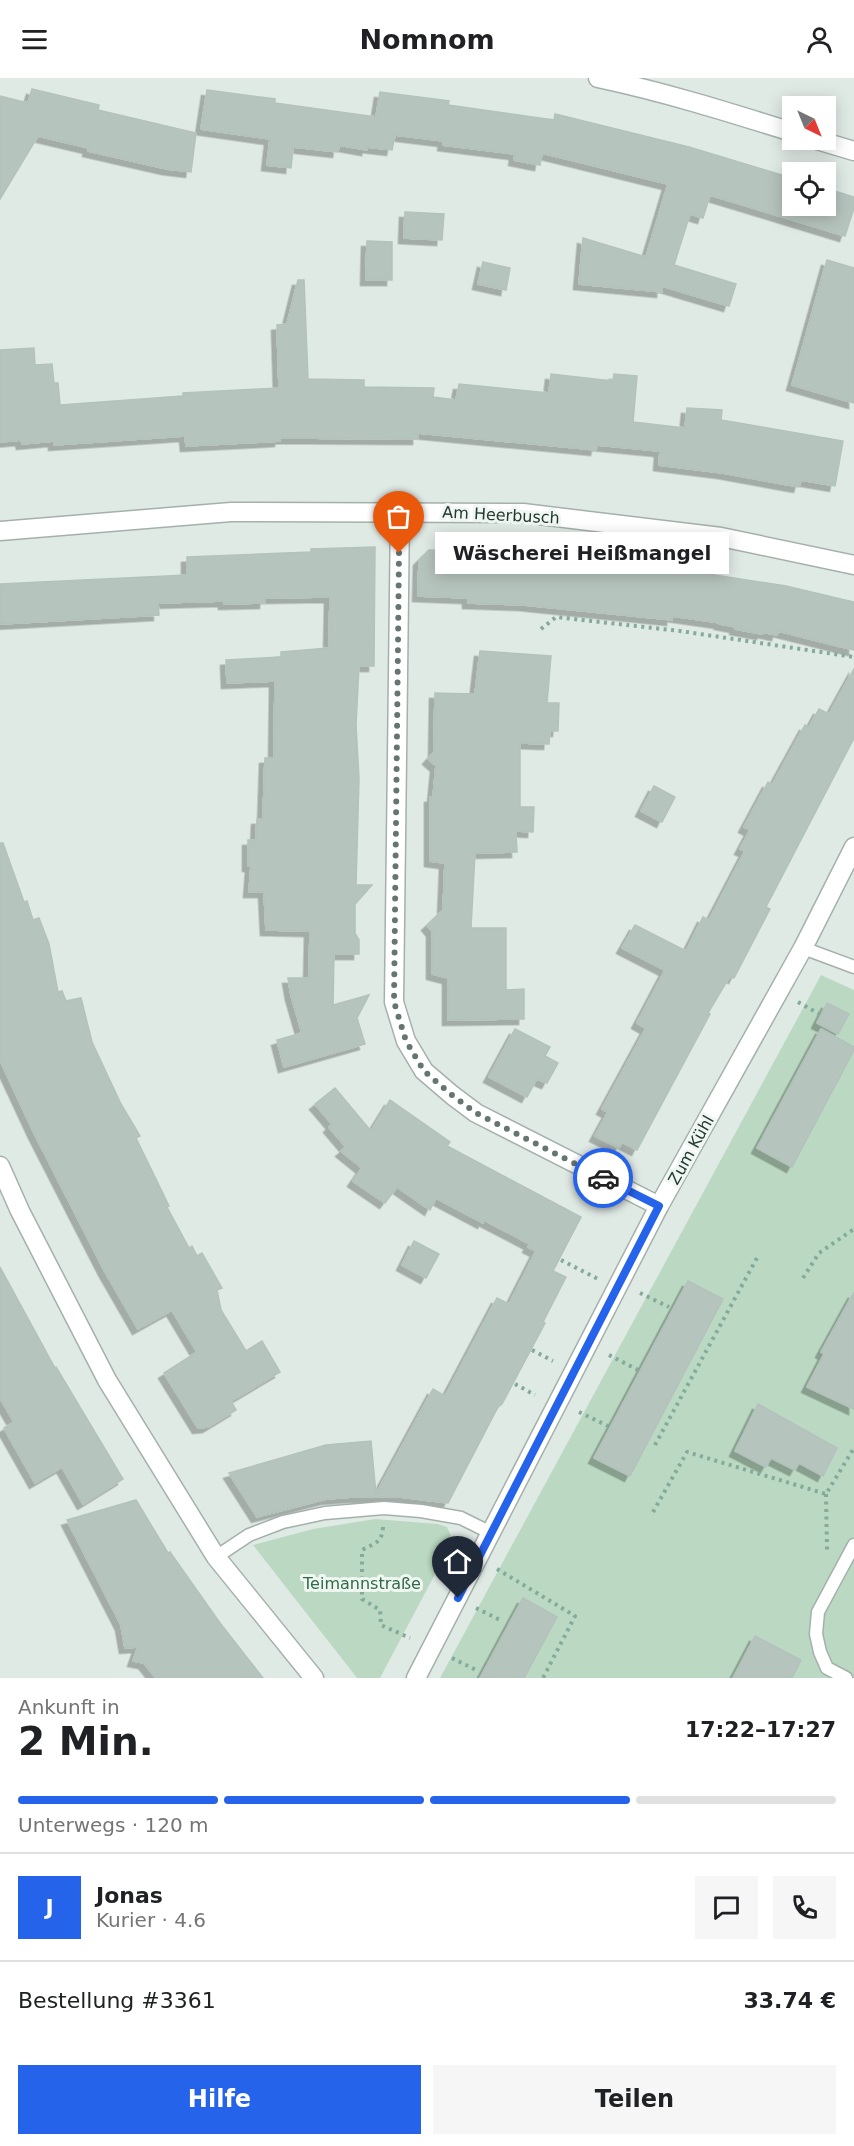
<!DOCTYPE html>
<html lang="de">
<head>
<meta charset="utf-8">
<style>
	:root { --surface:#fff; --page:#f6f6f6; --text:#202124; --muted:#757577; --line:#e0e0e0; --accent:#2563eb }
	body { margin:0; font-family:"DejaVu Sans",sans-serif; background:var(--page); color:var(--text); height:100vh; display:flex; flex-direction:column; font-size:22px; white-space:nowrap }
	* { box-sizing:border-box; margin:0 }
	p { font-size:20px; color:var(--muted) }
	.icon { flex:none; width:33px; height:33px; fill:none; stroke:currentColor; stroke-width:2; stroke-linecap:round; stroke-linejoin:round }
	.map { position:relative; height:1600px; overflow:hidden }
	.side { display:flex; flex-direction:column; background:var(--surface); flex:1 }
	.side>* { flex:none }
	.needle { width:39px; rotate:137deg }
	.buttons { position:absolute; left:782px; top:18px; display:grid; gap:12px }
	.buttons a { display:grid; place-items:center; width:54px; height:54px; border-radius:0px; background:var(--surface); box-shadow:0 3px 15px #0003; font-size:30px }
	.pin { position:absolute; display:grid; place-items:center; width:51px; height:51px; color:#fff; margin:-62px -26px; border-radius:50% 50% 50% 0; rotate:-45deg; box-shadow:0 0 6px #0007 }
	.pin .icon { rotate:45deg }
	.courier { position:absolute; display:grid; place-items:center; width:60px; height:60px; margin:-30px; border:4px solid #2563eb; border-radius:50%; background:#fff; color:#222; box-shadow:0 2px 8px #0007 }
	.bubble { position:absolute; height:42px; border-radius:0px; background:var(--surface); box-shadow:0 3px 15px #0003; font-size:20px; font-weight:700; line-height:42px; text-align:center }
	.summary em { font-style:normal; font-weight:700 }
	.summary div { display:flex; flex-direction:column-reverse }
	.summary { display:flex; align-items:center; justify-content:space-between; height:102px; padding:0 18px }
	h1 { font-size:39px; font-weight:700; line-height:45px }
	.bar { display:grid; grid-template-columns:repeat(4,1fr); gap:9px 6px; align-content:center; height:72px; padding:0 18px }
	.bar i { height:8px; border-radius:4px; background:var(--line) }
	.bar .current { background:var(--accent) }
	.bar p { grid-column:span 4 }
	.line { display:flex; align-items:center; gap:15px; padding:0 18px; border-top:2px solid var(--line) }
	.line div { flex:1 }
	.round { display:grid; place-items:center; flex:none; width:63px; height:63px; border-radius:0px; background:var(--page) }
	.action { display:flex; gap:12px; margin-top:auto; padding:12px 18px }
	.action a { flex:1; height:69px; border-radius:0px; background:var(--accent); color:#fff; font-size:24px; font-weight:700; line-height:69px; text-align:center }
	.action a+a { background:var(--page); color:var(--text) }
	header { display:flex; justify-content:space-between; align-items:center; height:78px; padding:0 18px; background:var(--surface); font-size:27px; font-weight:700 }
	.map>svg:first-child { display:block }
	.green { fill:#bbd9c2 }
	.building { fill:#b6c4be; stroke:#b3c2bc; stroke-width:1.5; filter:url(#shadow) }
	.lines { fill:none; stroke-linecap:round; stroke-linejoin:round }
	.lane-casing { stroke:#a4b1ab; stroke-width:15 }
	.street-casing { stroke:#a4b1ab; stroke-width:21 }
	.path { stroke:#84aa9c; stroke-width:4; stroke-dasharray:3 4.5; stroke-linecap:butt }
	.lane { stroke:#fff; stroke-width:12 }
	.street { stroke:#fff; stroke-width:18 }
	.done { stroke:#657670; stroke-width:6; stroke-dasharray:0 10.8 }
	.route { stroke:#2563eb; stroke-width:8 }
	.labels { text-anchor:middle; dominant-baseline:central; stroke-width:6; stroke-linejoin:round; paint-order:stroke }
	.street-label { font-size:16px; fill:#233831; stroke:#f0f7f3 }
	.park-label { font-size:16px; fill:#316b45; stroke:#f0f7f3 }
</style>
</head>
<body>
<header><svg class="icon" aria-label="menu" viewBox="0 0 24 24"><path d="M4 6h16M4 12h16M4 18h16"/></svg>Nomnom<svg class="icon" aria-label="person" viewBox="0 0 24 24"><circle cx="12" cy="8" r="4"/><path d="M4 21q1-7 8-7t8 7"/></svg></header>
<div class="map">
<svg width="854" height="1600" viewBox="0 0 854 1600">
	<defs>
		<filter id="shadow"><feDropShadow dx="-5.5" dy="5.5" stdDeviation="0" flood-color="#0004"/></filter>
	</defs>
	<rect width="100%" height="100%" fill="#e0eae5"/>
	<g class="green">
		<path d="M821 897 854 912V1600H440Z"/>
		<path d="M375 1441 438 1446 447 1449 451 1458 450 1468 380 1600H357L253 1467 313 1451Z"/>
	</g>
	<g class="building">
		<path d="M32 11 99 27 98 32 196 55 191 94 167 91 88 73 89 70 38 58 0 121V18L28 25Z"/>
		<path d="M207 12 275 21V25L376 39 380 14 449 23 448 27 554 42 555 36 689 69 792 100V128H825V110L854 119V130L845 158 710 117 703 140 690 136 674 187 736 206 729 228 662 208V214L579 206 583 160 646 179 668 106 542 75 540 87 514 82 515 76 443 67 444 63 395 57 392 72 367 69V72L339 67 338 74 293 69 291 90 267 87 270 61 201 51Z"/>
		<path d="M405 134 444 136 442 162 404 160Z"/>
		<path d="M367 163 392 164V202H366Z"/>
		<path d="M827 182 854 190V325L792 307Z"/>
		<path d="M483 184 510 190 506 212 478 206Z"/>
		<path d="M298 202H304L308 301 364 302V309L434 310 433 319 456 322 459 306 549 315 551 296 613 303 614 296 637 298 633 344 685 350 687 330 722 332 721 342 843 363 835 408 801 402 799 409 723 395 659 387 660 373 597 367 596 372 418 355V361L280 360V363L186 368 185 358 54 367V363L22 366 21 362 0 364V272L34 270 35 287 52 286 54 305H58L60 327 183 318V315L279 310 277 247 287 246Z"/>
		<path d="M375 469 374 588H359L356 647 359 701 356 807H372L355 826V855L359 862V876H334L333 927 369 917 357 940 365 966 284 989 277 962 302 955 291 917 288 900H309L310 853 266 852 264 814H249L251 788H248V762H256L257 741H263L265 680H274L275 603 227 605 226 582 281 579V574L329 570 330 519 265 520V525L224 526V523L158 525 159 537 0 546V506L187 497V479L311 474V471Z"/>
		<path d="M429 472 506 474 505 480 643 493 644 486 786 508 854 524V572L778 553 777 557 762 554V556L735 551 736 549 720 546 721 545 672 538V542L524 527 468 525V520L418 518 419 482Z"/>
		<path d="M480 573 551 578 547 625H559L558 653H550L549 666 520 665V729H534L533 754 516 753 517 774 475 775 471 850H506V912L524 911V941L448 942V900L432 896V853L427 847 443 832 445 785 430 783V719H433L436 688 428 681 434 674 435 615 475 616Z"/>
		<path d="M854 591V660L766 829 770 831 734 900 730 898 708 935 710 936 637 1072 622 1064 619 1070 595 1058 608 1034 602 1031 646 950 637 945 665 892 622 870 635 847 686 873 703 839 709 842 745 773 740 771 750 752 744 749 768 704 772 707 805 647 809 649 819 631 829 636Z"/>
		<path d="M654 708 675 719 662 744 641 733Z"/>
		<path d="M0 765H3L24 824 27 823 33 842 39 840 49 866 58 914 62 913 66 923 81 920 92 964 121 1026 140 1058 136 1060 169 1128 167 1129 189 1170 192 1168 197 1178 202 1175 222 1210 217 1212 221 1232 246 1273 262 1263 280 1294 231 1323 236 1332 208 1349 198 1350 164 1295 197 1274 172 1232 138 1251 104 1192 34 1055 0 982Z"/>
		<path d="M827 925 849 936 838 956 817 945Z"/>
		<path d="M515 951 550 969 545 978 558 985 547 1005 537 1001 527 1019 489 999Z"/>
		<path d="M821 951 854 969V972L792 1089 757 1070Z"/>
		<path d="M335 1010 371 1053 390 1022 450 1064 447 1068 581 1139 553 1193 566 1199 543 1244 545 1245 543 1249 502 1326 498 1329 448 1425 400 1419H353L326 1421 257 1439 229 1395 326 1367 371 1363 376 1416 433 1311 445 1318 497 1220 509 1226 536 1173 528 1169 530 1166 484 1142 483 1145 436 1120 430 1132 397 1109 385 1125 353 1103 362 1090 341 1073 346 1069 329 1049 332 1046 315 1026Z"/>
		<path d="M414 1163 439 1176 426 1200 402 1187Z"/>
		<path d="M0 1189 55 1290 56 1289 123 1401 83 1426 62 1389 35 1405 4 1350 14 1344 0 1320Z"/>
		<path d="M688 1203 723 1221 630 1398 594 1380Z"/>
		<path d="M854 1214V1331L807 1309 824 1276 821 1274Z"/>
		<path d="M758 1326 837 1370 823 1398 799 1385 795 1392 771 1380 766 1389 735 1373Z"/>
		<path d="M136 1422 168 1475 170 1474 220 1545 263 1600H156L144 1585 133 1583 138 1569 125 1570 121 1547 67 1442Z"/>
		<path d="M523 1520 557 1539 524 1600H480Z"/>
		<path d="M755 1558 801 1582 792 1600H733Z"/>
	</g>
	<g class="lines">
		<defs>
			<g id="lane">
				<path d="M803 870 854 889"/>
				<path d="M216 1479 249 1457 283 1444 325 1435 384 1430 421 1433 461 1440 491 1455"/>
				<path d="M846 1600 827 1590 820 1574 816 1556 818 1534 854 1467"/>
			</g>
			<g id="street">
				<path d="M598 0C664 14 728 34 792 54"/>
				<path d="M817 62 854 73"/>
				<path d="M400 434 394 924 406 963 424 993 452 1017 476 1035 659 1128"/>
				<path d="M0 453 231 434 523 435 721 459 854 487"/>
				<path d="M0 1088 20 1133 107 1302 216 1479 314 1600"/>
				<path d="M416 1600 659 1128 803 870 854 769"/>
			</g>
		</defs>
		<use href="#lane" class="lane-casing"/>
		<use href="#street" class="street-casing"/>
		<g class="path">
			<path d="M541 551 556 539 680 553 854 579"/>
			<path d="M798 924 821 937"/>
			<path d="M561 1182 598 1201"/>
			<path d="M803 1200 819 1175 854 1151"/>
			<path d="M640 1215 669 1229"/>
			<path d="M532 1272 553 1283"/>
			<path d="M609 1277 640 1293"/>
			<path d="M515 1306 535 1317"/>
			<path d="M579 1334 610 1349"/>
			<path d="M655 1367 758 1178"/>
			<path d="M826 1416 827 1472"/>
			<path d="M653 1434 687 1374 826 1416 854 1370"/>
			<path d="M383 1449C382 1465 375 1465 362 1472V1521L380 1532 381 1547 410 1560"/>
			<path d="M497 1491 575 1538 543 1600"/>
			<path d="M476 1530 502 1543"/>
			<path d="M452 1580 476 1592"/>
		</g>
		<use href="#lane" class="lane"/>
		<use href="#street" class="street"/>
	</g>
	<g class="lines">
		<path class="done" d="M399 475 394 924 406 963 424 993 452 1017 476 1035 603 1100"/>
		<path class="route" d="M458 1520 659 1128 603 1100"/>
	</g>
	<g class="labels">
		<g class="street-label">
			<text transform="translate(501 437) rotate(3)">Am Heerbusch</text>
			<text transform="translate(691 1072) rotate(-61)">Zum Kühl</text>
		</g>
		<g class="park-label">
			<text x="362" y="1505">Teimannstraße</text>
		</g>
	</g>
</svg>
<div class="buttons">
<a><svg class="needle" viewBox="-14 -14 28 28"><path d="M0-13l5 13h-10z" fill="#e53935"/><path d="M0 13l5-13h-10z" fill="#757577"/></svg></a>
<a><svg class="icon" aria-label="locate" viewBox="0 0 24 24"><circle cx="12" cy="12" r="6"/><path d="M12 2v4M12 18v4M2 12h4M18 12h4"/></svg></a>
</div>
<div class="pin" style="left:399px;top:475px;background:#ea580c"><svg class="icon" aria-label="bag" viewBox="0 0 24 24"><path d="M5 8h14l-1 12H6zM9 8a3 3 0 0 1 6 0"/></svg></div>
<div class="pin" style="left:458px;top:1520px;background:#1f2937"><svg class="icon" aria-label="home" viewBox="0 0 24 24"><path d="M3 11l9-7 9 7M6 9v11h12V9"/></svg></div>
<div class="courier" style="left:603px;top:1100px"><svg class="icon" aria-label="car" viewBox="0 0 24 24"><path d="M5 17H2v-5l4-1 3-4h7l3 4 3 1v5h-3M9 17h6M6 11h13"/><circle cx="7" cy="17" r="2"/><circle cx="17" cy="17" r="2"/></svg></div>
<div class="bubble" style="left:435px;top:454px;width:294px">Wäscherei Heißmangel</div>
</div>
<section class="side">
<div class="summary"><div><h1>2 Min.</h1><p>Ankunft in</p></div><em>17:22–17:27</em></div>
<div class="bar"><i class="current"></i><i class="current"></i><i class="current"></i><i></i><p>Unterwegs · 120 m</p></div>
<div class="line" style="height:108px"><b class="round" style="background:var(--accent);color:#fff">J</b><div><b>Jonas</b><p>Kurier · 4.6</p></div><a class="round"><svg class="icon" aria-label="chat" viewBox="0 0 24 24"><path d="M4 5h16v11H9l-5 4z"/></svg></a><a class="round"><svg class="icon" aria-label="phone" viewBox="0 0 24 24"><path d="M5 4h4l2 5-3 2q2 4 5 5l2-3 5 2v4C11 20 4 13 5 4z"/></svg></a></div>
<div class="line" style="height:78px"><div>Bestellung #3361</div><b>33.74 €</b></div>
<div class="action"><a>Hilfe</a><a>Teilen</a></div>
</section>
</body>
</html>
